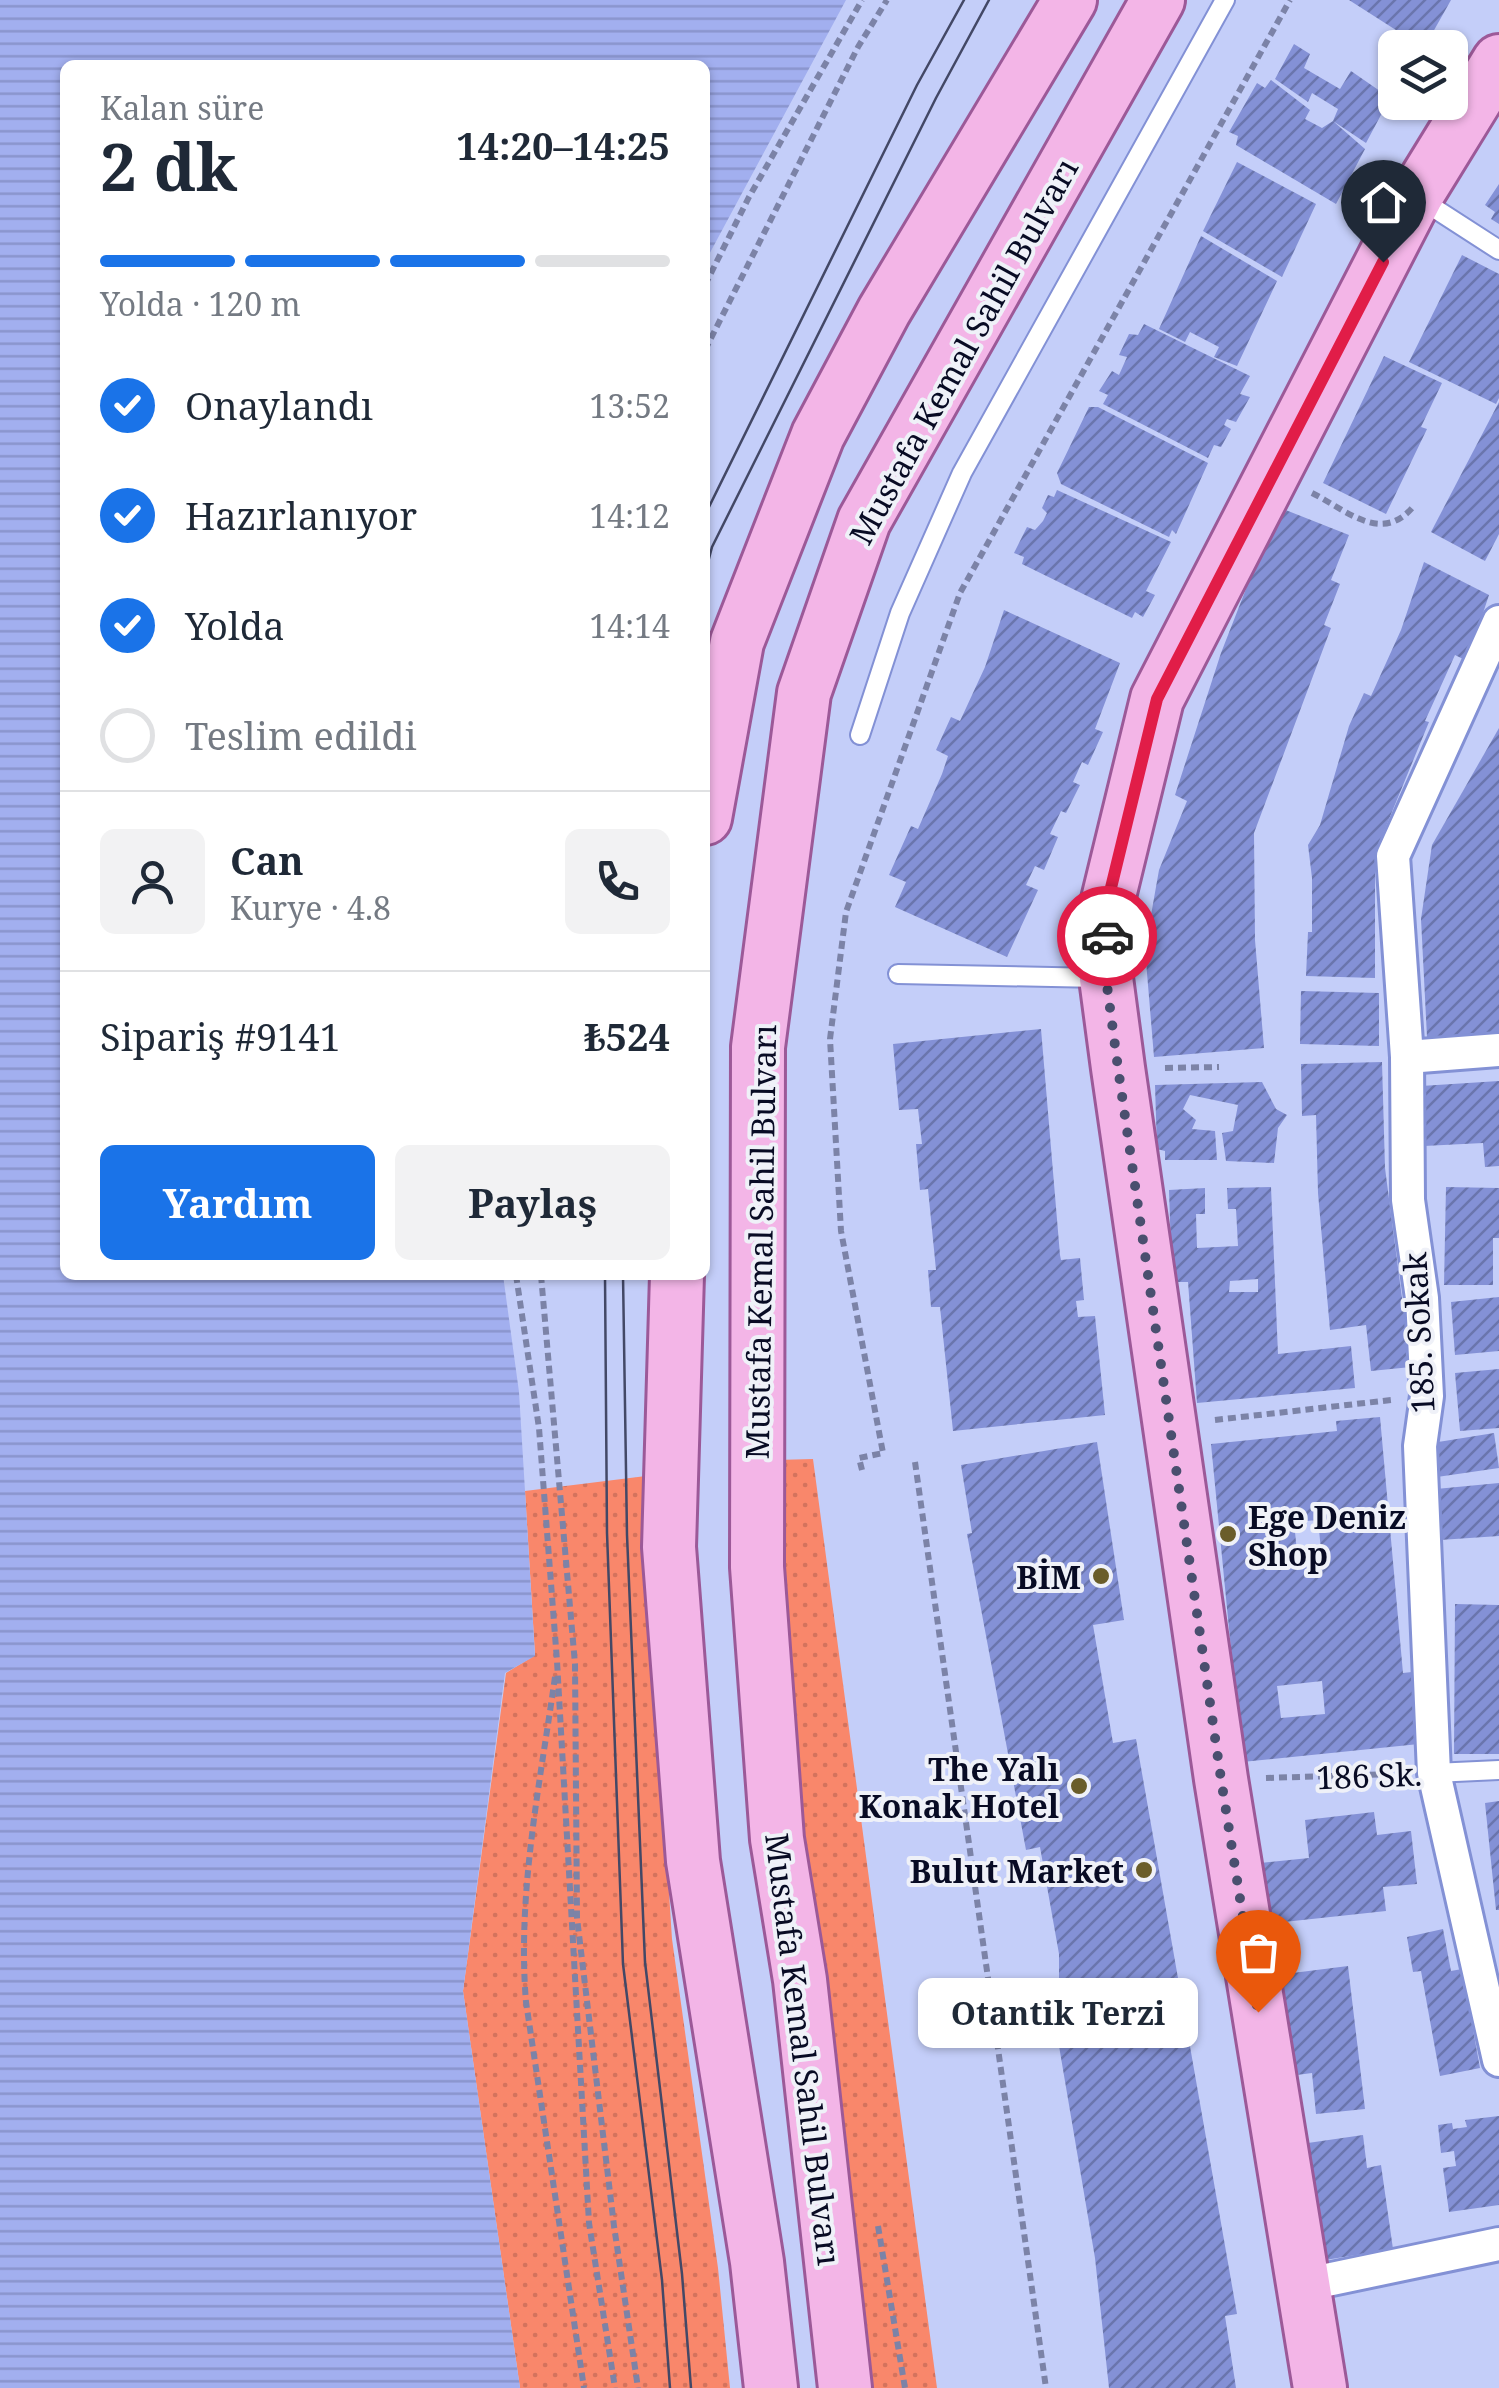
<!DOCTYPE html>
<html lang="tr">
<head>
<meta charset="utf-8">
<style>
	:root { --surface:#fff; --page:#f2f2f3; --text:#1f2937; --muted:#747a83; --line:#e0e1e3; --accent:#1a73e8 }
	body { margin:0; font-family:"Noto Serif",serif; background:var(--page); color:var(--text); height:100vh; display:flex; flex-direction:column; font-size:38px; white-space:nowrap }
	* { box-sizing:border-box; margin:0 }
	p { font-size:32px; color:var(--muted) }
	.icon { flex:none; width:55px; height:55px; fill:none; stroke:currentColor; stroke-width:2; stroke-linecap:round; stroke-linejoin:round }
	.map { position:relative; flex:1; overflow:hidden }
	.side { position:absolute; left:60px; top:60px; width:650px; height:1220px; display:flex; flex-direction:column; background:var(--surface); border-radius:15px; box-shadow:0 2px 8px #0004 }
	.side>* { flex:none }
	.fabs { position:absolute; left:1378px; top:30px; display:grid; gap:20px }
	.fabs a { display:grid; place-items:center; width:90px; height:90px; border-radius:15px; background:var(--surface); box-shadow:0 2px 8px #0004; font-size:50px }
	.pin { position:absolute; display:grid; place-items:center; width:85px; height:85px; color:#fff; margin:-102px -42px; border-radius:50% 50% 50% 0; rotate:-45deg; box-shadow:0 0 10px #0007 }
	.pin .icon { rotate:45deg }
	.courier { position:absolute; display:grid; place-items:center; width:100px; height:100px; margin:-50px; border:8px solid #e11d48; border-radius:50%; background:#fff; color:#222; box-shadow:0 2px 12px #0007 }
	.bubble { position:absolute; height:70px; border-radius:15px; background:var(--surface); box-shadow:0 2px 8px #0004; font-size:32px; font-weight:700; line-height:70px; text-align:center }
	.headline em { font-style:normal; font-weight:700 }
	.headline div { display:flex; flex-direction:column-reverse }
	.headline { display:flex; align-items:center; justify-content:space-between; height:170px; padding:0 40px }
	h1 { font-size:65px; font-weight:700; line-height:75px }
	.bar { display:grid; grid-template-columns:repeat(4,1fr); gap:15px 10px; align-content:center; height:120px; padding:0 40px }
	.bar i { height:12px; border-radius:8px; background:var(--line) }
	.bar .active { background:var(--accent) }
	.bar p { grid-column:span 4 }
	.line { display:flex; align-items:center; gap:25px; padding:0 40px; border-top:2px solid var(--line) }
	.line div { flex:1 }
	.round { display:grid; place-items:center; flex:none; width:105px; height:105px; border-radius:15px; background:var(--page) }
	ol { padding:0 40px; list-style:none }
	li { display:flex; align-items:center; gap:30px; height:110px }
	li p { margin-inline-start:auto }
	li .icon { padding:10px; border-radius:50%; background:var(--accent); color:#fff; stroke-width:4 }
	li:last-child { color:var(--muted) }
	li i { width:55px; height:55px; border:5px solid var(--line); border-radius:50% }
	.action { display:flex; gap:20px; margin-top:auto; padding:20px 40px }
	.action a { flex:1; height:115px; border-radius:15px; background:var(--accent); color:#fff; font-size:40px; font-weight:700; line-height:115px; text-align:center }
	.action a+a { background:var(--page); color:var(--text) }
	.map>svg:first-child { display:block }
	.park { fill:url(#park-dots) }
	.water { fill:url(#water-rules) }
	.building { fill:url(#building-hatch); fill-rule:evenodd }
	.lines { fill:none; stroke-linecap:round; stroke-linejoin:round }
	.lane-casing { stroke:#8391d5; stroke-width:22 }
	.street-casing { stroke:#8391d5; stroke-width:38 }
	.primary-casing { stroke:#9c5998; stroke-width:58 }
	.path { stroke:#7c83a7; stroke-width:6; stroke-dasharray:8 5; stroke-linecap:butt }
	.lane { stroke:#fff; stroke-width:18 }
	.street { stroke:#fff; stroke-width:32 }
	.primary { stroke:#f3b5e7; stroke-width:52 }
	.tram { stroke:#434866; stroke-width:2.5 }
	.done { stroke:#4a4f6f; stroke-width:10; stroke-dasharray:0 18 }
	.route { stroke:#e11d48; stroke-width:12 }
	.poi-dot { fill:#6a5d2a; stroke:#eff1f8; stroke-width:4 }
	.labels { text-anchor:middle; dominant-baseline:central; stroke-width:8; stroke-linejoin:round; paint-order:stroke }
	.street-label { font-size:32px; fill:#080b24; stroke:#eff1f8 }
	.poi-label { font-size:32px; font-weight:bold; fill:#080b24; stroke:#eff1f8; text-anchor:end }
</style>
</head>
<body>
<div class="map">
<svg width="1499" height="2388" viewBox="0 0 1499 2388">
	<defs>
		<pattern id="park-dots" width="8" height="8" patternUnits="userSpaceOnUse" patternTransform="scale(2.5)"><rect width="8" height="8" fill="#f9876b"/><path d="M2 2h.1M6 6h.1" fill="none" stroke="#d4735d" stroke-width="1.8" stroke-linecap="round"/></pattern>
		<pattern id="water-rules" width="6" height="5" patternUnits="userSpaceOnUse" patternTransform="scale(2.5)"><rect width="6" height="5" fill="#a2afef"/><path d="M0 2.5h6" fill="none" stroke="#8a95cd"/></pattern>
		<pattern id="building-hatch" width="6" height="6" patternUnits="userSpaceOnUse" patternTransform="scale(2.5)"><rect width="6" height="6" fill="#8491d6"/><path d="M-1 1l2-2M0 6l6-6M5 7l2-2" fill="none" stroke="#6a75ad"/></pattern>
	</defs>
	<rect width="100%" height="100%" fill="#c4cef9"/>
	<g class="park">
		<path d="M813 1459 937 2388H865L822 1951 801 1809 775 1460Z"/>
		<path d="M654 1475 657 1704 672 1939 718 2268 730 2388H520L463 1991 506 1673 535 1655 525 1491Z"/>
	</g>
	<path class="water" d="M0 0H846L705 262V65H65V1275H503L519 1392 535 1656 505 1673 463 1991 520 2388H0Z"/>
	<g class="building">
		<path d="M1349 0H1451L1424 48Z"/>
		<path d="M1294 44 1310 54 1304 68 1340 89 1351 71 1390 98 1366 143 1333 121 1365 149 1336 204 1236 145 1238 136 1229 132 1257 83 1265 88 1271 80 1310 110 1305 119 1322 128 1333 121 1338 109 1312 93 1308 102 1275 79Z"/>
		<path d="M1237 162 1316 204 1282 277 1203 231Z"/>
		<path d="M1499 184V224L1491 219 1495 212 1485 205Z"/>
		<path d="M1201 236 1277 281 1237 366 1214 357 1219 347 1190 332 1185 342 1159 329Z"/>
		<path d="M1462 255 1499 274V398L1496 404 1409 362Z"/>
		<path d="M1144 324 1250 376 1240 394 1250 397 1236 422 1227 419 1224 425 1231 429 1221 447 1214 445 1208 458 1103 404 1108 395 1099 391 1112 371 1119 375 1127 357 1119 355 1129 334 1138 335Z"/>
		<path d="M1384 356 1442 383 1421 427 1427 429 1386 514 1323 483Z"/>
		<path d="M1499 402V534L1485 561 1431 532Z"/>
		<path d="M1089 407H1098L1208 463 1176 534 1172 530 1169 537 1061 484 1057 473Z"/>
		<path d="M1057 490 1171 542 1146 591 1155 595 1143 617 1135 612 1132 618 1022 564 1024 557 1014 553 1027 527 1035 530 1043 521 1047 513 1042 508 1048 495 1054 497Z"/>
		<path d="M1278 507 1349 535 1331 580 1340 584 1324 625 1331 628 1254 833 1255 940 1264 1048 1154 1057 1145 949 1159 870 1187 801 1175 795 1221 653Z"/>
		<path d="M1424 562 1489 595 1467 661 1455 655 1425 721 1429 722 1375 853V978L1306 976 1308 932H1312V878L1308 845 1320 825 1349 726 1364 693 1371 696 1401 630Z"/>
		<path d="M1004 610 1120 663 1095 729 1103 732 1088 765 1082 762 1073 782 1080 785 1066 813 1061 811 1050 834 1058 837 1044 870 1035 866 1026 885 1038 890 1007 957 895 907 906 882 889 875 911 826 918 829 942 774 948 756 936 750 951 717 960 721 985 667Z"/>
		<path d="M1499 728V1035L1427 1037 1421 919 1432 845Z"/>
		<path d="M1301 991 1379 993V1046L1300 1044Z"/>
		<path d="M1041 1029 1060 1255 1061 1260 1080 1258 1084 1300 1076 1301 1078 1317 1095 1316 1105 1415 953 1431 940 1307H931L928 1270H936L928 1189 920 1190 916 1144H922L918 1109 899 1110 893 1044Z"/>
		<path d="M1382 1062 1385 1168 1411 1367 1371 1371 1366 1325 1330 1330 1318 1193 1316 1115 1302 1116 1301 1064Z"/>
		<path d="M1499 1081V1166L1485 1167 1483 1143 1424 1146 1421 1086Z"/>
		<path d="M1262 1082 1276 1109 1287 1115 1278 1128 1274 1163 1226 1161 1222 1133 1233 1131 1238 1105 1190 1095 1183 1109 1196 1120 1192 1129 1215 1131 1217 1160H1165V1151L1157 1149 1155 1085Z"/>
		<path d="M1271 1187 1278 1354 1351 1346 1355 1388 1197 1403 1188 1282H1172L1169 1190 1205 1188V1214H1196L1197 1248 1238 1246 1236 1209H1228L1227 1188ZM1258 1279V1292H1229L1230 1281Z"/>
		<path d="M1446 1187 1499 1188V1238H1493V1285H1444Z"/>
		<path d="M1499 1297V1351L1455 1355 1451 1302Z"/>
		<path d="M1499 1369V1428L1460 1431 1455 1373Z"/>
		<path d="M1380 1417 1403 1673 1412 1672 1419 1744 1242 1762 1211 1444 1337 1431 1336 1421ZM1318 1520 1321 1550 1297 1552 1294 1522ZM1322 1681 1325 1714 1281 1718 1277 1686Z"/>
		<path d="M1494 1433 1499 1468 1437 1477 1432 1443Z"/>
		<path d="M1097 1442 1124 1620 1093 1625 1113 1743 1136 1739 1237 2314 1225 2316 1236 2388H1109L1095 2258 1059 2046V1954L1040 1847 1026 1850 967 1534 972 1533 961 1465Z"/>
		<path d="M1499 1483V1536L1440 1540 1436 1489Z"/>
		<path d="M1455 1604 1499 1605V1754H1454Z"/>
		<path d="M1499 1801V1910H1496L1485 1803Z"/>
		<path d="M1374 1812 1377 1835 1411 1831 1417 1884 1383 1887 1386 1911 1266 1924 1260 1863 1309 1858 1305 1820Z"/>
		<path d="M1443 1929 1451 1971 1462 1969 1480 2068 1440 2076 1421 1971 1413 1972 1407 1937Z"/>
		<path d="M1348 1966 1365 2109 1316 2114 1312 2073 1289 2076 1277 1975Z"/>
		<path d="M1499 2116V2205L1449 2212 1443 2168 1456 2166 1454 2151 1441 2153 1438 2125 1452 2123 1453 2129 1467 2127 1465 2120Z"/>
		<path d="M1363 2135 1367 2168 1381 2165 1393 2249 1319 2261 1301 2144Z"/>
	</g>
	<g class="lines">
		<defs>
			<g id="lane">
				<path d="M1420 199 1499 250"/>
				<path d="M860 735 900 613 962 473 1225 0"/>
				<path d="M898 974 1100 978"/>
				<path d="M1434 1773 1499 1770"/>
			</g>
			<g id="street">
				<path d="M1499 622 1393 856 1407 1057 1408 1200 1422 1298 1427 1396 1420 1446 1434 1773 1499 2060"/>
				<path d="M1407 1057 1499 1050"/>
				<path d="M1303 2285 1499 2244"/>
			</g>
			<g id="primary">
				<path d="M705 818 737 642 818 435 884 311 1070 0"/>
				<path d="M677 1275 669 1547 693 1861 757 2262 771 2388"/>
				<path d="M845 2388 800 1980 777 1839 757 1567 758 1047 804 693 864 521 1158 0"/>
				<path d="M1320 2388 1221 1779 1118 1068 1106 978 1108 900 1157 699 1416 196 1499 61"/>
			</g>
		</defs>
		<use href="#lane" class="lane-casing"/>
		<use href="#street" class="street-casing"/>
		<use href="#primary" class="primary-casing"/>
		<g class="path">
			<path d="M705 285 749 197 862 0"/>
			<path d="M705 350 858 47 887 0"/>
			<path d="M1312 493C1348 511 1381 544 1413 507"/>
			<path d="M1165 1068 1219 1067"/>
			<path d="M516 1275 539 1428 557 1661 589 2223 615 2388"/>
			<path d="M541 1275 575 1664 577 1918 614 2226 638 2388"/>
			<path d="M1215 1420 1391 1400"/>
			<path d="M915 1462 1046 2388"/>
			<path d="M862 1470 859 1458 883 1453 841 1231 830 1039 846 912 960 593 1290 0"/>
			<path d="M555 1677C540 1784 517 1893 526 2002L584 2388"/>
			<path d="M1266 1778 1398 1774"/>
			<path d="M878 2226 905 2388"/>
		</g>
		<use href="#lane" class="lane"/>
		<use href="#street" class="street"/>
		<use href="#primary" class="primary"/>
		<g class="tram">
			<path d="M705 515 917 85 964 0"/>
			<path d="M705 574 712 547 936 98 989 0"/>
			<path d="M605 1275 607 1533 623 1964 662 2280 670 2388"/>
			<path d="M623 1275 627 1535 645 1962 682 2274 691 2388"/>
		</g>
	</g>
	<g class="lines">
		<path class="done" d="M1107 936 1106 978 1118 1068 1221 1779 1258 2012"/>
		<path class="route" d="M1107 936 1108 900 1157 699 1383 262"/>
	</g>
	<g class="poi-dot">
		<circle cx="1228" cy="1534" r="10"/>
		<circle cx="1101" cy="1576" r="10"/>
		<circle cx="1079" cy="1786" r="10"/>
		<circle cx="1144" cy="1870" r="10"/>
	</g>
	<g class="labels">
		<g class="street-label">
			<text transform="translate(963 351) rotate(-61)">Mustafa Kemal Sahil Bulvarı</text>
			<text transform="translate(760 1242) rotate(-89)">Mustafa Kemal Sahil Bulvarı</text>
			<text transform="translate(1418 1333) rotate(-93)">185. Sokak</text>
			<text transform="translate(1369 1775) rotate(-2)">186 Sk.</text>
			<text transform="translate(804 2049) rotate(83)">Mustafa Kemal Sahil Bulvarı</text>
		</g>
		<g class="poi-label">
			<text x="1248" y="1516" text-anchor="start">Ege Deniz<tspan x="1248" dy="37">Shop</tspan></text>
			<text x="1081" y="1576">BİM</text>
			<text x="1059" y="1768">The Yalı<tspan x="1059" dy="37">Konak Hotel</tspan></text>
			<text x="1124" y="1870">Bulut Market</text>
		</g>
	</g>
</svg>
<div class="fabs">
<a><svg class="icon" aria-label="layers" viewBox="0 0 24 24"><path d="M12 4l9 5-9 5-9-5zM3 14l9 5 9-5"/></svg></a>
</div>
<div class="pin" style="left:1258px;top:2012px;background:#ea580c"><svg class="icon" aria-label="bag" viewBox="0 0 24 24"><path d="M5 8h14l-1 12H6zM9 8a3 3 0 0 1 6 0"/></svg></div>
<div class="pin" style="left:1383px;top:262px;background:#1f2937"><svg class="icon" aria-label="home" viewBox="0 0 24 24"><path d="M3 11l9-7 9 7M6 9v11h12V9"/></svg></div>
<div class="courier" style="left:1107px;top:936px"><svg class="icon" aria-label="car" viewBox="0 0 24 24"><path d="M5 17H2v-5l4-1 3-4h7l3 4 3 1v5h-3M9 17h6M6 11h13"/><circle cx="7" cy="17" r="2"/><circle cx="17" cy="17" r="2"/></svg></div>
<div class="bubble" style="left:918px;top:1978px;width:280px">Otantik Terzi</div>
<section class="side">
<div class="headline"><div><h1>2 dk</h1><p>Kalan süre</p></div><em>14:20–14:25</em></div>
<div class="bar"><i class="active"></i><i class="active"></i><i class="active"></i><i></i><p>Yolda · 120 m</p></div>
<ol>
<li><svg class="icon" aria-label="check" viewBox="0 0 24 24"><path d="M5 12l5 5 9-10"/></svg>Onaylandı<p>13:52</p></li>
<li><svg class="icon" aria-label="check" viewBox="0 0 24 24"><path d="M5 12l5 5 9-10"/></svg>Hazırlanıyor<p>14:12</p></li>
<li><svg class="icon" aria-label="check" viewBox="0 0 24 24"><path d="M5 12l5 5 9-10"/></svg>Yolda<p>14:14</p></li>
<li><i></i>Teslim edildi</li>
</ol>
<div class="line" style="height:180px"><a class="round"><svg class="icon" aria-label="person" viewBox="0 0 24 24"><circle cx="12" cy="8" r="4"/><path d="M4 21q1-7 8-7t8 7"/></svg></a><div><b>Can</b><p>Kurye · 4.8</p></div><a class="round"><svg class="icon" aria-label="phone" viewBox="0 0 24 24"><path d="M5 4h4l2 5-3 2q2 4 5 5l2-3 5 2v4C11 20 4 13 5 4z"/></svg></a></div>
<div class="line" style="height:130px"><div>Sipariş #9141</div><b>₺524</b></div>
<div class="action"><a>Yardım</a><a>Paylaş</a></div>
</section>
</div>
</body>
</html>
